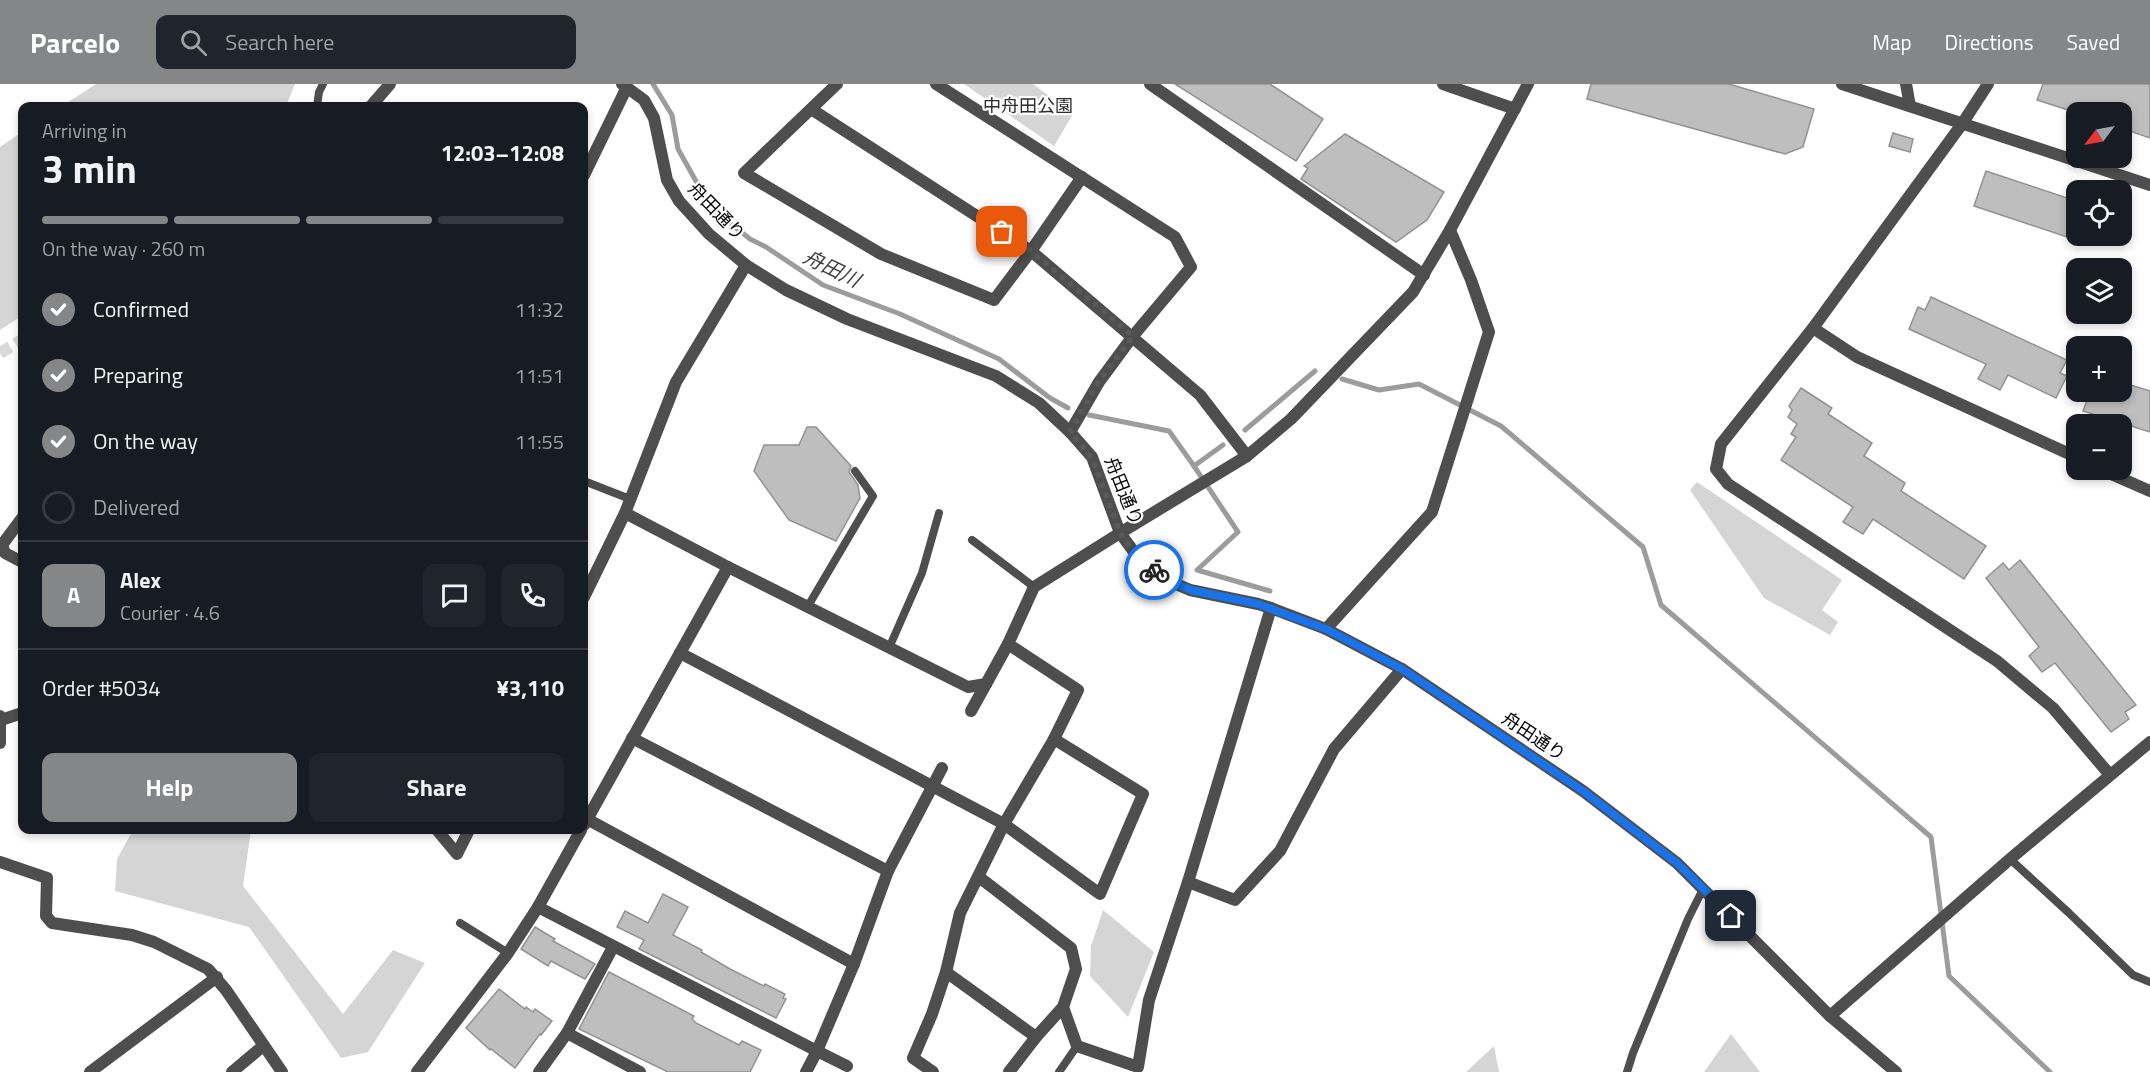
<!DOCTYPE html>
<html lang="en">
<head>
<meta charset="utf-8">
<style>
	:root { --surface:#171b24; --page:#20242c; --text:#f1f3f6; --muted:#9ea1a6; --line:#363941; --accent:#858687 }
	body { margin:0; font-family:"Titillium Web","Noto Sans JP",sans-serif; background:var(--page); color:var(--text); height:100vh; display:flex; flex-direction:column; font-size:22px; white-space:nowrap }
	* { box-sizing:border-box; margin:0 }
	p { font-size:20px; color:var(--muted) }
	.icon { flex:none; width:33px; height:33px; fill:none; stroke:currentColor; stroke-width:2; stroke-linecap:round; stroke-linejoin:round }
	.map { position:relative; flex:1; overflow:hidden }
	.sheet { position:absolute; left:18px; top:18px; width:570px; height:732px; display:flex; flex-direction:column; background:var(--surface); border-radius:12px; box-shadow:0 3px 9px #0003 }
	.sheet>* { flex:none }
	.needle { width:39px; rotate:238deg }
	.controls { position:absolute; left:2066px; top:18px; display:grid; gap:12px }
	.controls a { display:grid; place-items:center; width:66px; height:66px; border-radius:12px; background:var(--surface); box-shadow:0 3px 9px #0003; font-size:30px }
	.pin { position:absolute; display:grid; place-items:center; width:51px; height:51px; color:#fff; margin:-26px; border-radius:12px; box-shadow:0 3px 9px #0006 }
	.courier { position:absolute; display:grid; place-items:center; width:60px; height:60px; margin:-30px; border:4px solid #1a73e8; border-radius:50%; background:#fff; color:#222; box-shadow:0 2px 8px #0007 }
	.headline em { font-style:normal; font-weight:700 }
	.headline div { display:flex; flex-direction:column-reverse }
	.headline { display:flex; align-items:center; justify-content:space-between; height:102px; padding:0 24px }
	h1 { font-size:39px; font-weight:700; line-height:45px }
	.bar { display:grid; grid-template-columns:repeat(4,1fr); gap:9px 6px; align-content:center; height:72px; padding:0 24px }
	.bar i { height:8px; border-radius:4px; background:var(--line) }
	.bar .selected { background:var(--accent) }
	.bar p { grid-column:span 4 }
	.line { display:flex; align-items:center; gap:15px; padding:0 24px; border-top:2px solid var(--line) }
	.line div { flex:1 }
	.round { display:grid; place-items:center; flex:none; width:63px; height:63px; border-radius:12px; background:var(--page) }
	ol { padding:0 24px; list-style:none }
	li { display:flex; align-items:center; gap:18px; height:66px }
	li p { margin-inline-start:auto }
	li .icon { padding:6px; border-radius:50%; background:var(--accent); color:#fff; stroke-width:4 }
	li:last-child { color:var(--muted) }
	li i { width:33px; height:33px; border:3px solid var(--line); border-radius:50% }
	.primary-button { display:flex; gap:12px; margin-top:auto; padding:12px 24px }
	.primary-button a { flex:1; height:69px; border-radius:12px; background:var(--accent); color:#fff; font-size:24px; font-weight:700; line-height:69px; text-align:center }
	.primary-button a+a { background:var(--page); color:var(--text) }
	header { display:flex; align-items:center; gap:36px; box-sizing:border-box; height:84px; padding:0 30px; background:var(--accent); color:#fff }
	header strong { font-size:28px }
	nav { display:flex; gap:33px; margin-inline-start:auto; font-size:21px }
	.search { width:420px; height:54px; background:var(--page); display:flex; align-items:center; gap:15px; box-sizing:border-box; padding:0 21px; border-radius:12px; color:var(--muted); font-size:22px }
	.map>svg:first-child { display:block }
	.green { fill:#d5d5d5 }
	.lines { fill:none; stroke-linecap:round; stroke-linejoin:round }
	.stream { stroke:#9c9c9c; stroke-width:5 }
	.building { fill:#bebebe; stroke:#929292; stroke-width:1.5 }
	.tertiary-tunnel { stroke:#d9d9d9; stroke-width:12; stroke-dasharray:12 6; stroke-linecap:butt }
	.service { stroke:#4e4e4e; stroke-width:8 }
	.minor { stroke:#4e4e4e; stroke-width:12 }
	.tertiary { stroke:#4e4e4e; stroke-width:12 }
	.done { stroke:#595959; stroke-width:6; stroke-dasharray:0 10.8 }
	.route { stroke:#1a73e8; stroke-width:8 }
	.labels { text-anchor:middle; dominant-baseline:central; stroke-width:4.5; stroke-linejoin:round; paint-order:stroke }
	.park-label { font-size:18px; fill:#2c2c2c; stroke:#fff }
	.street-label { font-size:18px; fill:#000; stroke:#fff }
	.water-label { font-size:20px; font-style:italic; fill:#3d3d3d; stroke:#fff }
</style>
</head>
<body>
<header>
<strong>Parcelo</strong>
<div class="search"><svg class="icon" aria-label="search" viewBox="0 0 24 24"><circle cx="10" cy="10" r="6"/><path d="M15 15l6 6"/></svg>Search here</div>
<nav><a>Map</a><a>Directions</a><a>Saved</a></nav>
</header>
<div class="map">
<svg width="2150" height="988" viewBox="0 0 2150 988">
	<rect width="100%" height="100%" fill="#fff"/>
	<g class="green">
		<path d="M96 0H295L286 22H62Z"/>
		<path d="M964 0H1033L1073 30 1054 62Z"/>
		<path d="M22 48V232L0 246V63Z"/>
		<path d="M1697 398 1842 496 1822 526 1838 538 1830 551 1764 514 1690 406Z"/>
		<path d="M133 746H251L243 802 343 930 393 866 425 879 368 968 341 974 249 843 115 807 117 775Z"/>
		<path d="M1103 826 1154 868 1128 933 1090 892 1091 862Z"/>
		<path d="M1731 950 1760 988H1704Z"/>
		<path d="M1494 962 1499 988H1466Z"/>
	</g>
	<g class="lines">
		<g class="stream">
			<path d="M653 0 672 31 678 65 711 124 750 155 766 163 823 201 900 230 999 275 1050 314 1068 324"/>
			<path d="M1342 295 1379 306 1419 300 1501 342 1643 463 1661 521 1931 753 1949 892 2050 988"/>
			<path d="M1089 331 1169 347 1194 382 1223 361"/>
			<path d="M1245 346 1315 287"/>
			<path d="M1194 382 1238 448 1197 486 1270 507"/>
		</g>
	</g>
	<g class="building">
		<path d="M1175 0H1270L1323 35 1296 77Z"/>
		<path d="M1591 0H1729L1814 25 1803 63 1785 70 1587 15Z"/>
		<path d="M2043 0H2150V54L2121 44V28H2074L2037 16Z"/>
		<path d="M1893 49 1913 55 1910 68 1889 62Z"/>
		<path d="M1345 50 1444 108 1427 136 1396 158 1301 95 1308 84 1304 82Z"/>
		<path d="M1986 87 2076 117V156L1974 122Z"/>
		<path d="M1931 213 2067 276 2060 289 2067 292 2056 314 2008 291 2000 306 1978 295 1986 280 1909 245 1918 223 1925 226Z"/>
		<path d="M2121 298 2150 307V348L2083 327 2090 308H2121Z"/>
		<path d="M1801 304 1832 324 1828 330 1872 359 1864 372 1905 399 1901 407 1986 462 1964 495 1873 435 1863 450 1843 438 1853 423 1781 376 1796 353 1791 350 1797 340 1788 333 1792 326 1789 322Z"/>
		<path d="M807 343H816L851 382 849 388 858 401 860 414 836 457 789 436 754 387 764 361H799Z"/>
		<path d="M2020 476 2136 621 2125 628 2129 635 2111 648 2055 579 2042 588 2029 572 2039 563 1986 494 2003 479 2009 486Z"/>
		<path d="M663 810 688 823 673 851 702 866 701 868 730 885 764 902 765 900 785 910 783 914 786 915 776 934 639 865 644 856 617 843 625 827 648 839Z"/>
		<path d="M535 843 555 855 553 857 595 880 585 895 551 877 548 882 521 865Z"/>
		<path d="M609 888 694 932 692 935 696 939 739 961 742 957 761 966 750 988H668L579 945Z"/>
		<path d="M499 905 525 925 526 923 533 928 535 925 552 937 541 951 540 950 515 984 491 965 490 966 466 944Z"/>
	</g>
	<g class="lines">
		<path class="tertiary-tunnel" d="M0 269 22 256"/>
		<g class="service">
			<path d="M317 22 319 8 323 0"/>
			<path d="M584 397 630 415"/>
			<path d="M972 456 1034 503"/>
			<path d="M808 522 873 412 855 387"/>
			<path d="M889 564 922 489 939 429"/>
			<path d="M2010 775 2069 829 2133 891 2150 898"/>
			<path d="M460 839 508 869"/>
			<path d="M1059 988 1077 962"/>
			<path d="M1627 988 1633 969 1688 835 1703 805"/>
		</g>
		<g class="minor">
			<path d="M622 0 644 16 654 34 667 96 679 117 709 150 746 181 786 206 847 235 996 292 1039 319 1070 348 1092 373 1120 449 1034 503 1008 560 986 600 968 603 728 483 625 429"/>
			<path d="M837 0 744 89 881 170 994 216 1031 167 1082 93"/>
			<path d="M936 0 1175 153 1191 183 1133 252 1099 298 1070 348"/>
			<path d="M1150 0 1424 191"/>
			<path d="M1443 0 1515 25"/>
			<path d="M1906 0 1910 22"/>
			<path d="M811 25 1031 167 1200 311 1247 372"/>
			<path d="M584 91 627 3"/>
			<path d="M1813 244 1857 273 2076 373"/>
			<path d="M2102 386 2150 407"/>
			<path d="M22 434 2 461 5 469 22 478"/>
			<path d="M584 513 625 429 676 298 746 181"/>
			<path d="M1271 524 1188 798 1235 816 1280 767 1334 665 1402 585"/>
			<path d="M680 569 1004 740 1054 655 1078 606 1008 560"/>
			<path d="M971 627 986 600"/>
			<path d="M0 632V659"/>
			<path d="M1 636 22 629"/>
			<path d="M632 654 888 787"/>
			<path d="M587 735 854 880"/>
			<path d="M584 741 728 483"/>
			<path d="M437 746 457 770 469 746"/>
			<path d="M0 778 47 794 46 832 52 839 132 851 154 858 208 885 226 906 282 988"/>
			<path d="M979 793 1071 864 1076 885 1063 923 1036 953 1009 988"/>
			<path d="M538 823 817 967 854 880 888 787 942 684"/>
			<path d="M946 888 1036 953"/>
			<path d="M1063 923 1077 962 1138 983 1149 916 1188 798"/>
			<path d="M567 949 640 988"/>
			<path d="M90 988 217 893"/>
			<path d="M232 988 263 962"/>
			<path d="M417 988 508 869 538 823 581 746"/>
			<path d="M539 988 567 949 613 863"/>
			<path d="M806 988 817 967 847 982"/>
			<path d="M933 988 913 974 932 930 946 888 960 829 1004 740 1100 810 1143 710 1054 655"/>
		</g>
		<g class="tertiary">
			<path d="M1528 0 1450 146 1413 208 1291 335 1247 372 1120 449 1137 472 1162 494 1190 506 1258 520 1271 524 1326 545 1402 585 1583 707 1677 779 1830 932 1896 988"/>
			<path d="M1842 0 2150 101"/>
			<path d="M1988 0 1962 40 1813 244 1721 360 1716 385 1728 400 1997 577 2053 624 2110 691"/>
			<path d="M371 22 390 0"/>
			<path d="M1326 545 1432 428 1489 248 1471 196 1450 146"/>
			<path d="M1830 932 2010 775 2150 658"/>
		</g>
	</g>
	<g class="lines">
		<path class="done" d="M1002 148 1031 167 1133 252 1099 297 1070 348 1092 374 1120 449 1137 472 1154 486"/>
		<path class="route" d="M1154 486 1162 494 1191 506 1258 520 1326 545 1402 585 1583 707 1677 779 1731 832"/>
	</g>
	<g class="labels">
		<g class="park-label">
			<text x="1028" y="21">中舟田公園</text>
		</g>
		<g class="street-label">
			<text transform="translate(717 127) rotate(46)">舟田通り</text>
			<text transform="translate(1124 407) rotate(68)">舟田通り</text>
			<text transform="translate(1534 652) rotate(34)">舟田通り</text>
		</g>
		<g class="water-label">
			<text transform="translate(832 184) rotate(26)">舟田川</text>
		</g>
	</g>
</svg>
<div class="controls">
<a><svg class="needle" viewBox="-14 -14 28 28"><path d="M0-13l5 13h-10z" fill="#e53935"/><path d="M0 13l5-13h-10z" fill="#9ea1a6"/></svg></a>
<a><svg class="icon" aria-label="locate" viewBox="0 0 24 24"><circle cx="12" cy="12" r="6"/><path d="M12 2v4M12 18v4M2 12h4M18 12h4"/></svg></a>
<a><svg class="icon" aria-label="layers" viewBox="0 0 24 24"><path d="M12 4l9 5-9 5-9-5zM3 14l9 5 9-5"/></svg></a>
<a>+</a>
<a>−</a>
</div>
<div class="pin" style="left:1002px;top:148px;background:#ea580c"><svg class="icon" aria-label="bag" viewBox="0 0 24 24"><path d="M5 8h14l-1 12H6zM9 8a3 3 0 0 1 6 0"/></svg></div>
<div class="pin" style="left:1731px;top:832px;background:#1f2937"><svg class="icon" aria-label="home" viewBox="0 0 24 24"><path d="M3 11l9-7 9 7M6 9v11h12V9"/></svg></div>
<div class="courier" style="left:1154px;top:486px"><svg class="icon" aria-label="bike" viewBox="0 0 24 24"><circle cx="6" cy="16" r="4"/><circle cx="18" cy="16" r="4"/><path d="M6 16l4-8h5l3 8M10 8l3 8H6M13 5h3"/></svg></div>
<section class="sheet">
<div class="headline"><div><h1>3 min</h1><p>Arriving in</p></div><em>12:03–12:08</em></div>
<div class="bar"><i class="selected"></i><i class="selected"></i><i class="selected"></i><i></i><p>On the way · 260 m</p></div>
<ol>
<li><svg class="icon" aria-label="check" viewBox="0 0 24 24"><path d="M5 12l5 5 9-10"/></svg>Confirmed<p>11:32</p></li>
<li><svg class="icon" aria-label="check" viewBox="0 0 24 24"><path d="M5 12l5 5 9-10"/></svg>Preparing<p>11:51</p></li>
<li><svg class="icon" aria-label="check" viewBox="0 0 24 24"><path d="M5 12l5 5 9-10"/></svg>On the way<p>11:55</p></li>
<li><i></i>Delivered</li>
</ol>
<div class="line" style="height:108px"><b class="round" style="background:var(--accent);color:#fff">A</b><div><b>Alex</b><p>Courier · 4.6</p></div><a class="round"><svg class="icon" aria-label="chat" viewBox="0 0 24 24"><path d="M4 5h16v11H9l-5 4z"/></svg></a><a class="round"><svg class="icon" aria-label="phone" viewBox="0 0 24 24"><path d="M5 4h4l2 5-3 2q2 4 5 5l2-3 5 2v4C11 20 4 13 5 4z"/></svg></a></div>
<div class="line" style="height:78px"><div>Order #5034</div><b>¥3,110</b></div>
<div class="primary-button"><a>Help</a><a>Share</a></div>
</section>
</div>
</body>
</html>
